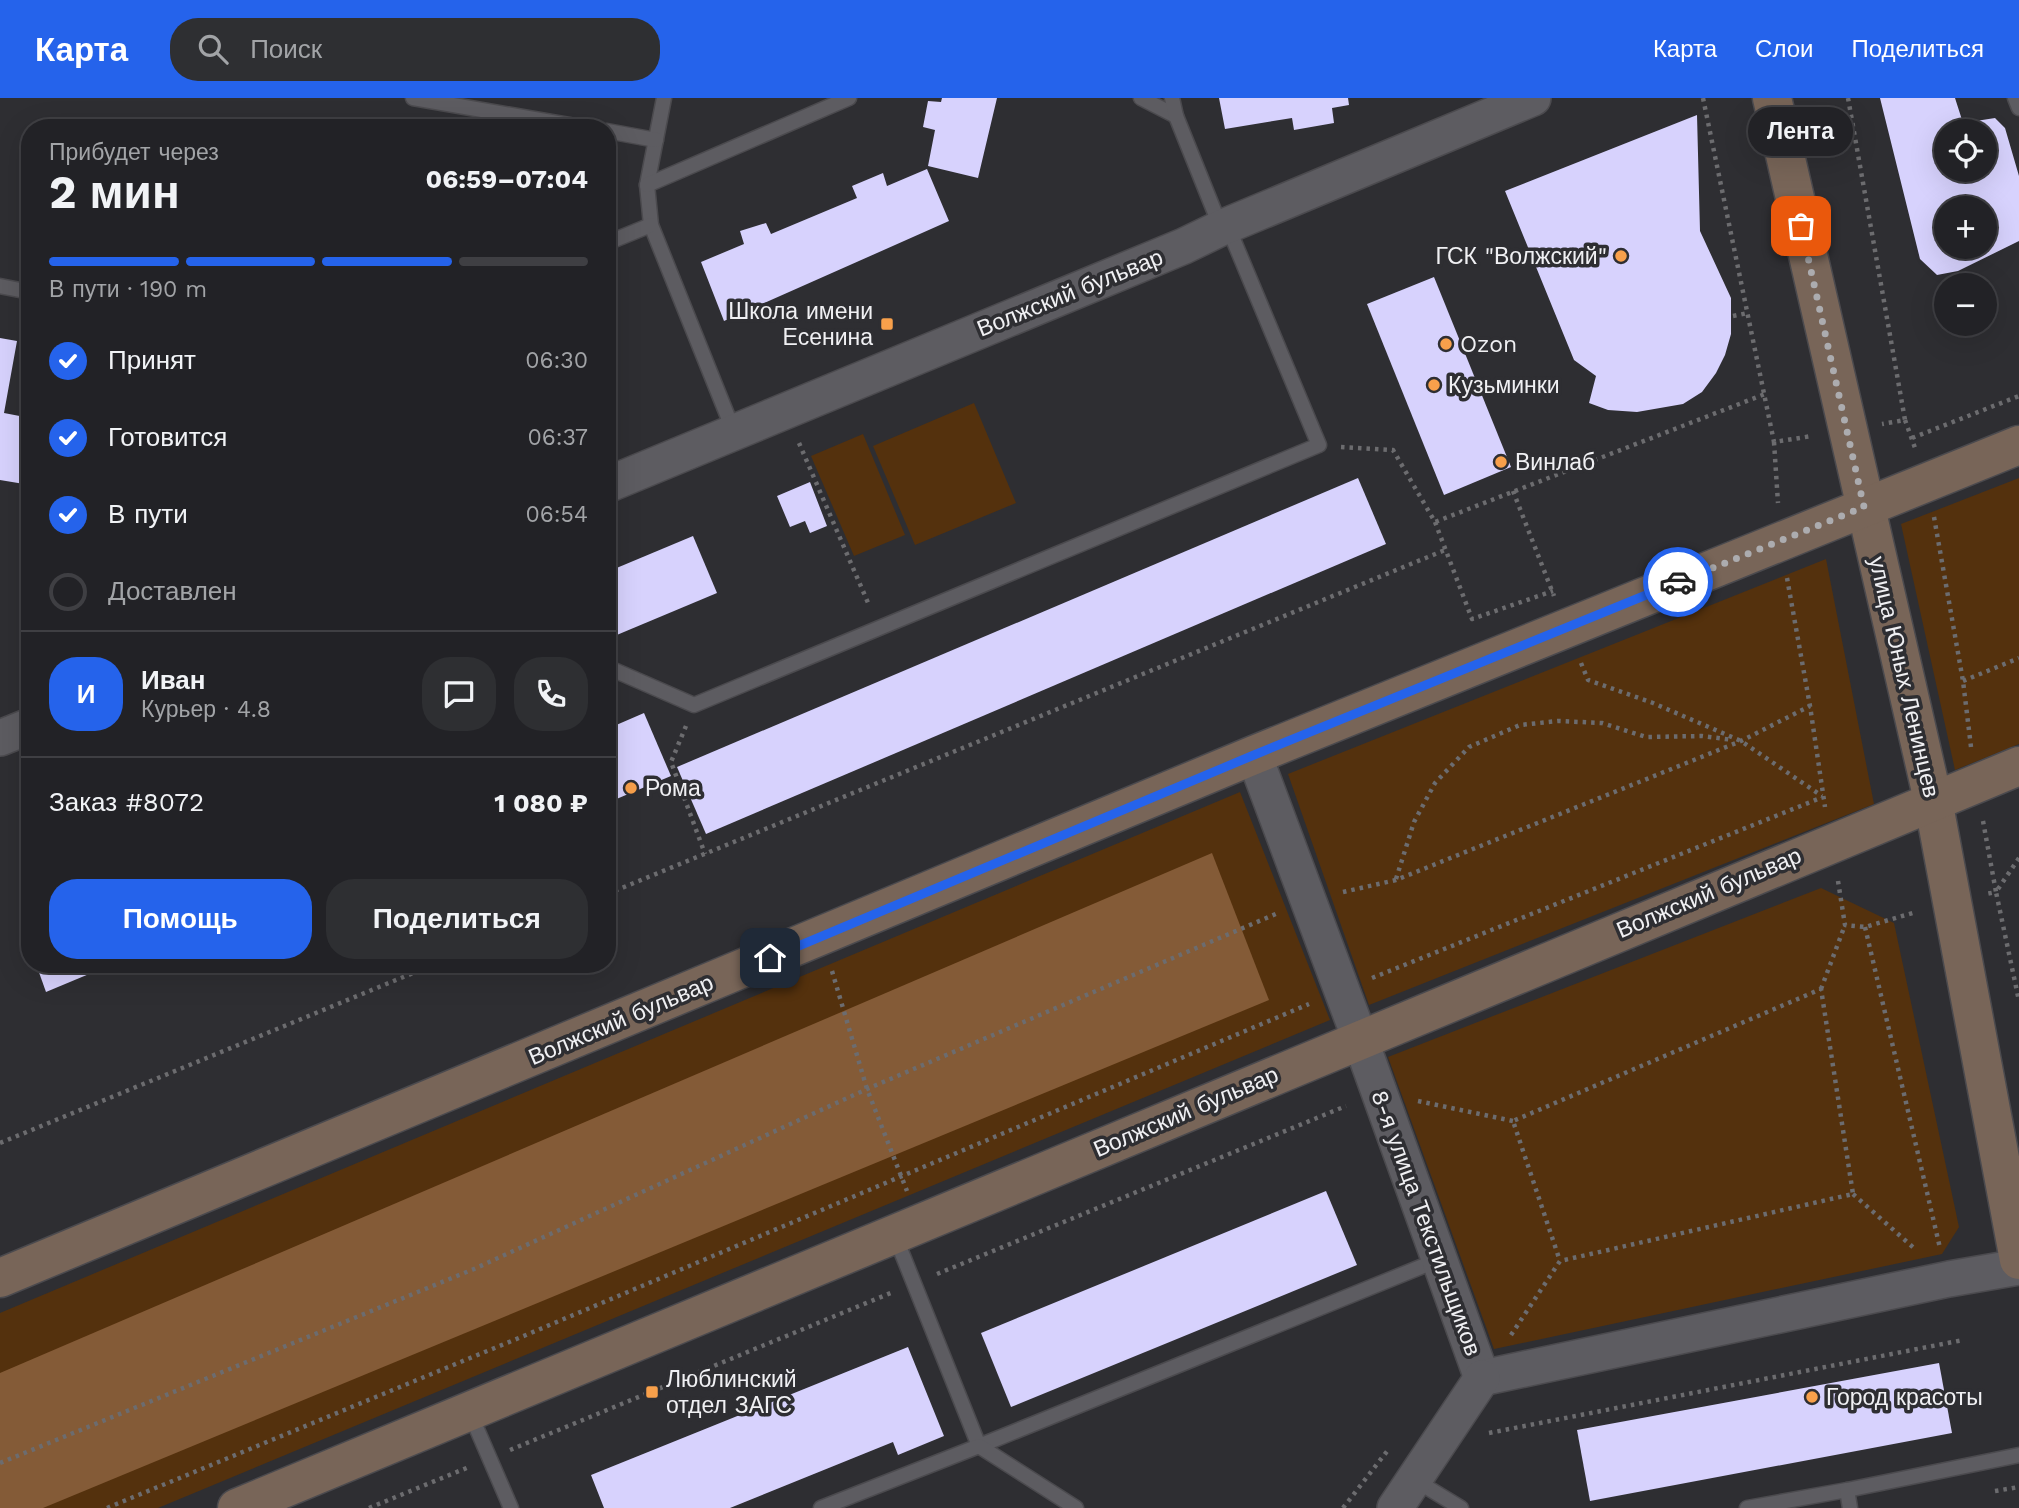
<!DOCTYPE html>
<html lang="ru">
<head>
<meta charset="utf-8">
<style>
	:root { --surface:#222226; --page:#2e2f32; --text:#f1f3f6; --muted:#a2a4a7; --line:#3f3f43; --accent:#2563eb }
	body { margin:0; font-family:"Work Sans",sans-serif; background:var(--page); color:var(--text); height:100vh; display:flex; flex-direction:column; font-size:26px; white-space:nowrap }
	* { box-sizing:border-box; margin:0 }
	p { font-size:23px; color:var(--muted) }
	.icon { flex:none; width:38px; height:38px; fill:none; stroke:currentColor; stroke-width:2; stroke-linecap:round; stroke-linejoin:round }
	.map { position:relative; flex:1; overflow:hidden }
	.side { position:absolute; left:21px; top:21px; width:595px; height:854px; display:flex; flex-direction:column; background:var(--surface); border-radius:28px; box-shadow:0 7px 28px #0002,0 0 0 2px var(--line) }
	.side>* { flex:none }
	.buttons { position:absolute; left:1934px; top:21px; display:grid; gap:14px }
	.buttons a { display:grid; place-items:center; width:63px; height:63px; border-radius:50%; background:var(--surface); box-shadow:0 7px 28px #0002,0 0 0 2px var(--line); font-size:35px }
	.pin { position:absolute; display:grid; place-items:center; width:60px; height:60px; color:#fff; margin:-30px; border-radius:14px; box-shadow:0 4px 10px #0006 }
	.courier { position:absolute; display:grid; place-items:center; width:70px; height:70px; margin:-35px; border:5px solid #2563eb; border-radius:50%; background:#fff; color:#222; box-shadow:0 2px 9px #0007 }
	.bubble { position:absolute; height:49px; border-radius:24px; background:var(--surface); box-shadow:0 7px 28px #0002,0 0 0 2px var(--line); font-size:23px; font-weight:700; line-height:49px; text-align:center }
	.head em { font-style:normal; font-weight:700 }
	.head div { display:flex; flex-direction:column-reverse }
	.head { display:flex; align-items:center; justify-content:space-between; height:119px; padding:0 28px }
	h1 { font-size:46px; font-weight:700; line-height:52px }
	.bar { display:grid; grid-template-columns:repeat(4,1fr); gap:10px 7px; align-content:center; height:84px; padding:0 28px }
	.bar i { height:9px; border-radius:5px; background:var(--line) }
	.bar .active { background:var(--accent) }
	.bar p { grid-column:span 4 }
	.line { display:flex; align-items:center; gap:18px; padding:0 28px; border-top:2px solid var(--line) }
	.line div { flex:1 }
	.round { display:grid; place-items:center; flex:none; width:74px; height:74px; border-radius:28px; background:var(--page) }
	ol { padding:0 28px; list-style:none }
	li { display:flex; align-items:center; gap:21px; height:77px }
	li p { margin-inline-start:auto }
	li .icon { padding:7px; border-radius:50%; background:var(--accent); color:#fff; stroke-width:4 }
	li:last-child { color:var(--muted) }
	li i { width:38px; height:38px; border:4px solid var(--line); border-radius:50% }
	.action { display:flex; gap:14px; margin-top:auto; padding:14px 28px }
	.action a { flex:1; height:80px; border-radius:28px; background:var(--accent); color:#fff; font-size:28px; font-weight:700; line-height:80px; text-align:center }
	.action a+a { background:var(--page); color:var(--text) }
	header { display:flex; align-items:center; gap:42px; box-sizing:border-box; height:98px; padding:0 35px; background:var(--accent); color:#fff }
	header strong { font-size:33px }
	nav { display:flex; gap:38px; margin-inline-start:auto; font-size:24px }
	.search { width:490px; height:63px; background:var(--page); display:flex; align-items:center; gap:18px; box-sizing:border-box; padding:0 24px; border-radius:28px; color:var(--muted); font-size:26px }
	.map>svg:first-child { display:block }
	.green { fill:#54310d }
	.forest { fill:#845b37 }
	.building { fill:#d7d2fd; fill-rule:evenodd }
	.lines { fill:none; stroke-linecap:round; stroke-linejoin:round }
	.service-casing { stroke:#4b4a4e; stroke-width:17 }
	.tertiary-casing { stroke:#4b4a4e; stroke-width:38 }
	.secondary-casing { stroke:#4b4a4e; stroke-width:41 }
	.path { stroke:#6c6c6f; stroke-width:4.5; stroke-dasharray:3.5 5; stroke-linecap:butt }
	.service { stroke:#5d5c61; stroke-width:14 }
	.tertiary { stroke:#5d5c61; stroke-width:35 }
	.secondary { stroke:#786558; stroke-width:38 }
	.done { stroke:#acacaf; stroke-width:7; stroke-dasharray:0 12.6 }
	.route { stroke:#2563eb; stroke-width:9 }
	.poi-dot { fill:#f8a04b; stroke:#2e2e32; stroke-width:2.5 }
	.labels { text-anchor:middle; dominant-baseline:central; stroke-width:7; stroke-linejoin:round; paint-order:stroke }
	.poi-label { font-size:23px; fill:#f0f0f3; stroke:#2e2e32; text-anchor:start }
	.street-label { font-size:23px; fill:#f0f0f3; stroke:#2e2e32 }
</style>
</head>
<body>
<header>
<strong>Карта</strong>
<div class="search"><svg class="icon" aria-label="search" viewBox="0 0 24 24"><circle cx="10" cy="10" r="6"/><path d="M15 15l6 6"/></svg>Поиск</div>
<nav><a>Карта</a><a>Слои</a><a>Поделиться</a></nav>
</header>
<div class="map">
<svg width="2019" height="1410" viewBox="0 0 2019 1410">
	<rect width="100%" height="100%" fill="#2e2e32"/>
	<g class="green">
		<path d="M974 305 1016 405 915 447 873 348Z"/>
		<path d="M863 336 905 437 854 458 811 358Z"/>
		<path d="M2019 380V646L1955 672 1901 426Z"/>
		<path d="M1826 461 1874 706 1369 907 1288 676Z"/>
		<path d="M1240 694 1330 922 158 1410H0V1215Z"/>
		<path d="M1821 790 1894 825 1959 1129 1942 1156 1494 1251 1388 959Z"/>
	</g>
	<path class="forest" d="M1212 755 1269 902 43 1410H0V1275Z"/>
	<g class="building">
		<path d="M942 0H997L978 80 928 68 935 32 923 29 928 3 941 4Z"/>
		<path d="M1219 0H1348L1349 7 1332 10 1334 25 1294 32 1292 20 1225 31Z"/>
		<path d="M1880 0H1955L1963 25 1995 20 2005 30 2019 78V143L1958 173 1937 177 1920 161ZM1946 33H1984V72H1946ZM1946 110H1984V149H1946Z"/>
		<path d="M1697 17 1700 133 1731 200V236L1725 257 1716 275 1702 294 1683 306 1637 314 1608 312 1589 305 1596 278 1574 262 1505 93Z"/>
		<path d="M927 71 949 123 724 223 701 164 744 146 740 133 766 125 771 136 857 100 852 88 883 75 887 88Z"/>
		<path d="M1434 179 1511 369 1444 397 1367 206Z"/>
		<path d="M0 240 17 243 4 315 30 320V387L0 382Z"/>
		<path d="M1358 380 1386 446 706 736 677 669Z"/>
		<path d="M810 384 827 428 810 435 805 423 790 429 777 398Z"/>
		<path d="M693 438 717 495 612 539 607 527V474Z"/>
		<path d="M644 615 671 678 607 705V631Z"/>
		<path d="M36 866H113L46 894Z"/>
		<path d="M1326 1093 1357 1167 1011 1309 981 1235Z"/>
		<path d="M908 1249 944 1338 898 1357 893 1344 730 1410H604L591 1377Z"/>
		<path d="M1939 1265 1952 1335 1590 1403 1577 1332Z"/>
	</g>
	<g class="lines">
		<defs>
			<g id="service">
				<path d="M413 0 586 30"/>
				<path d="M664 0 647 87 651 127 734 334"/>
				<path d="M1141 0 1176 18"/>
				<path d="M1172 0 1176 18 1221 130"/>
				<path d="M2015 0 2019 10"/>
				<path d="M607 33 656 42"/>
				<path d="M647 87 849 0"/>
				<path d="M607 145 651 127"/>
				<path d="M0 188 30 194"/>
				<path d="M607 569 694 607 1319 347 1228 129"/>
				<path d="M895 1138 979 1348 1438 1162"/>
				<path d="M470 1315 511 1410"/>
				<path d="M1415 1382 1461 1410"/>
				<path d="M821 1410 979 1348 1076 1410"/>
				<path d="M1747 1410 1847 1392"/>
				<path d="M1850 1410 1847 1392 2019 1357"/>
			</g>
			<g id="tertiary">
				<path d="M607 387 1184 148 1221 130 1533 0"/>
				<path d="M0 640 30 628"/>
				<path d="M1254 657 1360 941 1482 1280"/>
				<path d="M1482 1280 1949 1181 2019 1169"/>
				<path d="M1395 1410 1482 1280"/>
			</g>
			<g id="secondary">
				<path d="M1772 0 1933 702 2019 1162"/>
				<path d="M0 1180 1254 657 2019 347"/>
				<path d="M237 1410 2019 668"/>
			</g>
		</defs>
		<use href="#service" class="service-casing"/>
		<use href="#tertiary" class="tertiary-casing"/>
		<use href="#secondary" class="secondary-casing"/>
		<g class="path">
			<path d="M1703 0 1774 344 1812 338"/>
			<path d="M1848 0 1905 322 1882 326"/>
			<path d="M1733 218 1748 215"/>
			<path d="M1905 322 1915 350"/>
			<path d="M1912 340 2019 298"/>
			<path d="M1774 344 1778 405"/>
			<path d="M799 345 869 507"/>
			<path d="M1341 349 1393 352 1435 424 1765 296"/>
			<path d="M1513 393 1554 498"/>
			<path d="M1934 419 1963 583 1971 649"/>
			<path d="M1435 424 1472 521 1553 493"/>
			<path d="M1787 480 1810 608 1825 709"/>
			<path d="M1581 565 1588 582 1653 605 1741 643 1822 698"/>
			<path d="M1963 583 2019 560"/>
			<path d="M686 628 671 664 705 756"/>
			<path d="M1983 723 1996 794 1986 796"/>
			<path d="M2019 760 1996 794 2019 903"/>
			<path d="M1396 781 1414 724 1435 685 1469 649 1520 627 1558 623 1602 625 1646 639 1702 638 1733 642"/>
			<path d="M1838 783 1845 827 1865 829 1916 814"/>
			<path d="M1343 794 1396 782 1741 643 1810 608"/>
			<path d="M607 796 1445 452"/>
			<path d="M1865 829 1940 1150"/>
			<path d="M832 873 867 991 907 1093"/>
			<path d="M1372 880 1823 699"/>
			<path d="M1821 891 1845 827"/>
			<path d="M1418 1003 1513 1023"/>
			<path d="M0 1045 435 866"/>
			<path d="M1853 1096 1915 1151"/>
			<path d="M937 1176 1346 1008"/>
			<path d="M1511 1237 1560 1163 1853 1096 1821 891 1513 1023 1560 1163"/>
			<path d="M1489 1335 1963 1242"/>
			<path d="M510 1352 893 1194"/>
			<path d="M0 1365 474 1171 867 991 1278 815"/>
			<path d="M1995 1393 2019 1389"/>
			<path d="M107 1410 526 1237 1309 906"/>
			<path d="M369 1410 469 1369"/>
			<path d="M1343 1410 1388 1352"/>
		</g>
		<use href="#service" class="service"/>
		<use href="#tertiary" class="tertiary"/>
		<use href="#secondary" class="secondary"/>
	</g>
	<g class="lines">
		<path class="done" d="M1678 484 1864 409 1801 128"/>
		<path class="route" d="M770 860 1254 657 1678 484"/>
	</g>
	<g class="poi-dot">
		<circle cx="1621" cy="158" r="7"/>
		<rect x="880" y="219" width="14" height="14" rx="3.5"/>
		<circle cx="1446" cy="246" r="7"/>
		<circle cx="1434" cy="287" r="7"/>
		<circle cx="1501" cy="364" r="7"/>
		<circle cx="631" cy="690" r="7"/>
		<rect x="645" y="1287" width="14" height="14" rx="3.5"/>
		<circle cx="1812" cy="1299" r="7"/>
	</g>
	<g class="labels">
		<g class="poi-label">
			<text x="1607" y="158" text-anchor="end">ГСК "Волжский"</text>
			<text x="873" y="213" text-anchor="end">Школа имени<tspan x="873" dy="26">Есенина</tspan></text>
			<text x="1460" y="246">Ozon</text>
			<text x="1448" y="287">Кузьминки</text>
			<text x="1515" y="364">Винлаб</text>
			<text x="645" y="690">Рома</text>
			<text x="666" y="1281">Люблинский<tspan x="666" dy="26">отдел ЗАГС</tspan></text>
			<text x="1826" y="1299">Город красоты</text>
		</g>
		<g class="street-label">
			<text transform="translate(1070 195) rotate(-22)">Волжский бульвар</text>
			<text transform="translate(1904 579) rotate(77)">улица Юных Ленинцев</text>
			<text transform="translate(1709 795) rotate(-23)">Волжский бульвар</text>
			<text transform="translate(621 922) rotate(-23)">Волжский бульвар</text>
			<text transform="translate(1186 1014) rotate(-23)">Волжский бульвар</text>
			<text transform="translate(1426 1125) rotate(70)">8-я улица Текстильщиков</text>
		</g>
	</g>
</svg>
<div class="buttons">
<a><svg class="icon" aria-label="locate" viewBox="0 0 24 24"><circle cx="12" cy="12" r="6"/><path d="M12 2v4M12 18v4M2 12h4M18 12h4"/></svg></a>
<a>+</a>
<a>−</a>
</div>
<div class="pin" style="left:1801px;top:128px;background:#ea580c"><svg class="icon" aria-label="bag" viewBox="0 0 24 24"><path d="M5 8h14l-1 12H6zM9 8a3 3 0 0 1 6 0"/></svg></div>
<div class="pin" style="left:770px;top:860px;background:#1f2937"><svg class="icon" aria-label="home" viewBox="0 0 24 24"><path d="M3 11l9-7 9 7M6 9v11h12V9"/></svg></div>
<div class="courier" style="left:1678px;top:484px"><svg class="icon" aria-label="car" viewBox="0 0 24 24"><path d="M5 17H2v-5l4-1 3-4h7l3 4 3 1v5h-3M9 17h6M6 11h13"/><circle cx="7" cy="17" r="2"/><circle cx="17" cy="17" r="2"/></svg></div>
<div class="bubble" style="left:1748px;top:9px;width:105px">Лента</div>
<section class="side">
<div class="head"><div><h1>2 мин</h1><p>Прибудет через</p></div><em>06:59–07:04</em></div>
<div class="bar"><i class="active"></i><i class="active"></i><i class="active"></i><i></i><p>В пути · 190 m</p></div>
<ol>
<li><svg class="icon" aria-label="check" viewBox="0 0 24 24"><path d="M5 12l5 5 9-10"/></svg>Принят<p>06:30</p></li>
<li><svg class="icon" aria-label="check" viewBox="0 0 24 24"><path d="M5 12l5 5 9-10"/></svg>Готовится<p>06:37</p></li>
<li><svg class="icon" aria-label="check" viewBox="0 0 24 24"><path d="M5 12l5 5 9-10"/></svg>В пути<p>06:54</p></li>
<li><i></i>Доставлен</li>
</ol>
<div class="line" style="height:126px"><b class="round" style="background:var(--accent);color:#fff">И</b><div><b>Иван</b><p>Курьер · 4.8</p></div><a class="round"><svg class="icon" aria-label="chat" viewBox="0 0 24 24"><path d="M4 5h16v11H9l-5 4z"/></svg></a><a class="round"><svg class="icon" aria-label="phone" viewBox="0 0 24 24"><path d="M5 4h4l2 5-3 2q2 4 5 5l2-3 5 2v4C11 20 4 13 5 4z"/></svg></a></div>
<div class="line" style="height:91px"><div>Заказ #8072</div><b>1 080 ₽</b></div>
<div class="action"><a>Помощь</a><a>Поделиться</a></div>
</section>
</div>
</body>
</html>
